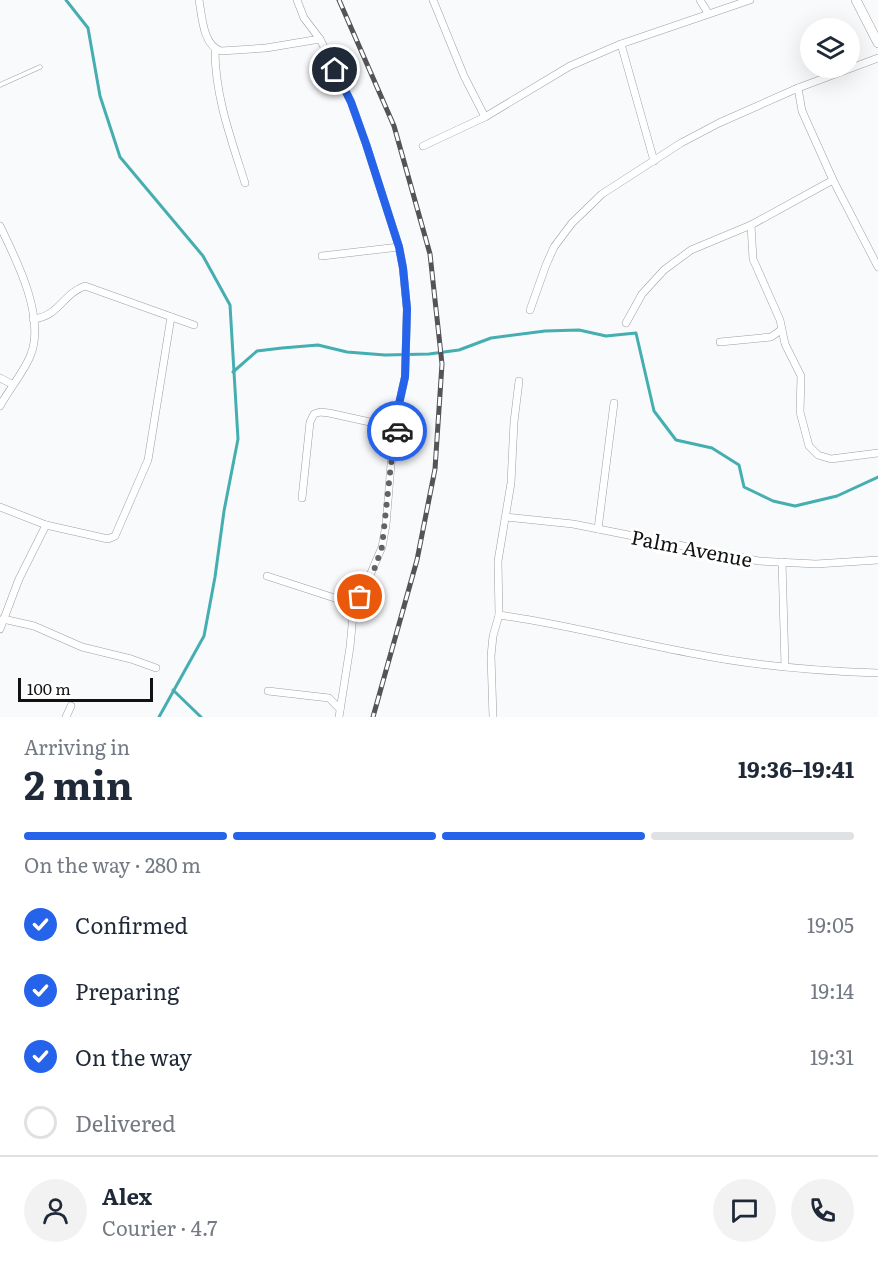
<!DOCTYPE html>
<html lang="en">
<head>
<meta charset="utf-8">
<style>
	:root { --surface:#fff; --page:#f2f2f3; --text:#1f2937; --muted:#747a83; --line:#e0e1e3; --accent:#2563eb }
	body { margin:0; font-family:Literata,serif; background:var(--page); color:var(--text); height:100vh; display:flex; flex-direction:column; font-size:22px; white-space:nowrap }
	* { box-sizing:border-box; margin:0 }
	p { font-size:20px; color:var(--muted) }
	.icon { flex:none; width:33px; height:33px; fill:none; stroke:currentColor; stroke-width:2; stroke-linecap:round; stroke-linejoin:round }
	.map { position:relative; height:717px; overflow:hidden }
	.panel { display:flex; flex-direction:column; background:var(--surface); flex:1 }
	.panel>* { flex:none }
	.buttons { position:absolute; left:800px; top:18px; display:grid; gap:12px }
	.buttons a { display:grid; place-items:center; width:60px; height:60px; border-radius:50%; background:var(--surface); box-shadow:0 6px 24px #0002; font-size:30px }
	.scale { position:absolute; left:18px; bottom:15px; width:135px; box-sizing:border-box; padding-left:6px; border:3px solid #121213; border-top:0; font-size:16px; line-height:21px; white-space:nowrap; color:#121213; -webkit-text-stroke:4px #fff; paint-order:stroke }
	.pin { position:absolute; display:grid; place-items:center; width:51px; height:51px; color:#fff; margin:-26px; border:3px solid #fff; border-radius:50%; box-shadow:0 2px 6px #0007 }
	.courier { position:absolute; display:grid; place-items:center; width:60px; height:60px; margin:-30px; border:4px solid #2563eb; border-radius:50%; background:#fff; color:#222; box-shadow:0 2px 8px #0007 }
	.head em { font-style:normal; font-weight:700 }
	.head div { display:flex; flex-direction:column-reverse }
	.head { display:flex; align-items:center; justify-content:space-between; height:102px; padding:0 24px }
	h1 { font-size:39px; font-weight:700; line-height:45px }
	.bar { display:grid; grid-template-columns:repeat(4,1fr); gap:9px 6px; align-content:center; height:72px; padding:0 24px }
	.bar i { height:8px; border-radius:4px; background:var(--line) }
	.bar .on { background:var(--accent) }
	.bar p { grid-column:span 4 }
	.line { display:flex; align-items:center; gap:15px; padding:0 24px; border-top:2px solid var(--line) }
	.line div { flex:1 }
	.round { display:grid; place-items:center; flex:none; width:63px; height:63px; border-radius:32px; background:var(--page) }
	ol { padding:0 24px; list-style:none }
	li { display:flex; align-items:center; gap:18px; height:66px }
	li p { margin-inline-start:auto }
	li .icon { padding:6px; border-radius:50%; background:var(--accent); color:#fff; stroke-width:4 }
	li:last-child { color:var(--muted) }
	li i { width:33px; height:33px; border:3px solid var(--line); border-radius:50% }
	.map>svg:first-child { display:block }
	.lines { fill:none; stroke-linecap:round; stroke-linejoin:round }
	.stream { stroke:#45aeb1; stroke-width:3 }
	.service-casing { stroke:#9d9fa1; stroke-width:5 }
	.minor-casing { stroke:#9d9fa1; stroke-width:8 }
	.tertiary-casing { stroke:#9d9fa1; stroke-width:10 }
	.service { stroke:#fff; stroke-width:4 }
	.minor { stroke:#fff; stroke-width:7 }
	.tertiary { stroke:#fff; stroke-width:9 }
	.rail-casing { stroke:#535455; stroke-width:5 }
	.rail { stroke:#fff; stroke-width:3; stroke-dasharray:9; stroke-linecap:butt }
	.done { stroke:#626365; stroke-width:6; stroke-dasharray:0 10.8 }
	.route { stroke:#2563eb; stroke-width:8 }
	.labels { text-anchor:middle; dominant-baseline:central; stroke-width:6; stroke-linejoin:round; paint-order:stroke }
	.street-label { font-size:20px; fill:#121213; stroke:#fff }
</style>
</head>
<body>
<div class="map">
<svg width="878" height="717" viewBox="0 0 878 717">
	<rect width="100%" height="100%" fill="#f8fafc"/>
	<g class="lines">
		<g class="stream">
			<path d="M66 0 88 28 100 96 120 157 203 256 230 305 238 439 224 511 215 577 204 636 159 717"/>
			<path d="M233 372 257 351 282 348 318 345 347 352 385 355 429 354 459 350 491 338 545 331 579 330 606 336 636 333 654 411 676 440 712 448 739 465 744 487 773 501 795 506 837 496 878 477"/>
			<path d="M173 690 201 717"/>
		</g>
		<defs>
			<path id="service" d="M0 85 40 67"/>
			<g id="minor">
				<path d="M199 0C202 16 203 46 221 51L266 48 320 39"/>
				<path d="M297 0 304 18 320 39 351 102 366 144 399 247 403 268 407 309 405 377 399 404 397 428 391 464 386 525 382 547 353 615 350 647 339 717"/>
				<path d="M433 0 464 76 485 117"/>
				<path d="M700 0 708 13"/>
				<path d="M621 44 654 161"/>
				<path d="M215 50C215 96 231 139 245 183"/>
				<path d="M798 88 802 111 833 180 878 267"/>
				<path d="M423 146 485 117 570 66 621 44 750 0"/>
				<path d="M751 225 753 259 780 320 785 344 801 376 800 412 809 446 818 455 831 459 878 453"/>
				<path d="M0 226C17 261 45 316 31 354 26 369 8 391 0 406"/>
				<path d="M322 256 399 247"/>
				<path d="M530 310 546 265 554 247 572 223 602 194 681 143 719 123 798 88 878 58"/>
				<path d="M33 319C60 316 62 294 85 286L194 325"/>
				<path d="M626 323 642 294 664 270 691 250 751 225 833 180"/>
				<path d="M720 342 771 337 781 330"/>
				<path d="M0 378 12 384"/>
				<path d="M302 498 310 422 314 414 320 412 329 413 397 428"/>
				<path d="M0 507 46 525 108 539 115 536 148 460 171 317"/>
				<path d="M506 517 573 524 759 561 816 564 878 560"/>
				<path d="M598 529 614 403"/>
				<path d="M782 562 785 666"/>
				<path d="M267 576 356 605"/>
				<path d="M499 615C565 624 630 642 696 654 756 666 817 671 878 673"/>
				<path d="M3 619 34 626 82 647 131 659 156 668"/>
				<path d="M0 629 19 579 46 525"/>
				<path d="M268 691 329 698 340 709"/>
				<path d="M66 717 71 706"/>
				<path d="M493 717 491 656 493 636 499 615 498 561 511 483 514 422 519 381"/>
			</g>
			<path id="tertiary" d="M856 0 878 43"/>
		</defs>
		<use href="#service" class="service-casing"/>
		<use href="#minor" class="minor-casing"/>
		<use href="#tertiary" class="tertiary-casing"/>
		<use href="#service" class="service"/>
		<use href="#minor" class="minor"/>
		<use href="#tertiary" class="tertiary"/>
		<defs>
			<path id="rail" d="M339 0 394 126 430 254 442 364 435 469 417 560 373 717"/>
		</defs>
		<use href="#rail" class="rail-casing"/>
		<use href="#rail" class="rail"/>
	</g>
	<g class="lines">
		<path class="done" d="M360 597 374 570 382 547 391 464 397 431"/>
		<path class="route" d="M335 70 351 102 366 144 399 247 403 268 407 309 405 377 399 404 397 431"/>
	</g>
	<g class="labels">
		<g class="street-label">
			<text transform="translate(692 547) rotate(11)">Palm Avenue</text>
		</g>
	</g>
</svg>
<div class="buttons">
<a><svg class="icon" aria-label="layers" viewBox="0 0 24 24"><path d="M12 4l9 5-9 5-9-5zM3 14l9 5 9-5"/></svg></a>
</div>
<div class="scale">100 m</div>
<div class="pin" style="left:360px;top:597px;background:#ea580c"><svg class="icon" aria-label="bag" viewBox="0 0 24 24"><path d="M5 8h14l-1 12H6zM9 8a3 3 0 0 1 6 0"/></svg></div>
<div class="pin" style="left:335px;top:70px;background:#1f2937"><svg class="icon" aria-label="home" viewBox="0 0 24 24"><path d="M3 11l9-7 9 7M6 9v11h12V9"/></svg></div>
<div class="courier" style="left:397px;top:431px"><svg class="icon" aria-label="car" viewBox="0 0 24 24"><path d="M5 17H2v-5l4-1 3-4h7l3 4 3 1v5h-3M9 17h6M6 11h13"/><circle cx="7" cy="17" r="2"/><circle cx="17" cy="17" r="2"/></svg></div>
</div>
<section class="panel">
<div class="head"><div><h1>2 min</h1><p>Arriving in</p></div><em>19:36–19:41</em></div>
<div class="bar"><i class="on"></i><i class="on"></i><i class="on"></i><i></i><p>On the way · 280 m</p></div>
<ol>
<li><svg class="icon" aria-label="check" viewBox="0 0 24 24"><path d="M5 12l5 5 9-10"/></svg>Confirmed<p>19:05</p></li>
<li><svg class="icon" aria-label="check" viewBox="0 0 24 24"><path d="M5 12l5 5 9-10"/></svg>Preparing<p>19:14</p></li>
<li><svg class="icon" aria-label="check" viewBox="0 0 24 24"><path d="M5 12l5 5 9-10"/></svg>On the way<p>19:31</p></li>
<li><i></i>Delivered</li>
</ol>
<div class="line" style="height:108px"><a class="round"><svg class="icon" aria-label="person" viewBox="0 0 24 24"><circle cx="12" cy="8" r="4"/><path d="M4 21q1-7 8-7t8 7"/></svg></a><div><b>Alex</b><p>Courier · 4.7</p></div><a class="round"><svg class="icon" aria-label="chat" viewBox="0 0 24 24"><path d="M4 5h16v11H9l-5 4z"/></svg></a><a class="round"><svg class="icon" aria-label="phone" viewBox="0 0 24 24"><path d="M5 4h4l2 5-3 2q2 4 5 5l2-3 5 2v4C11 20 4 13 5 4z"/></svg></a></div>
</section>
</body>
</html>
